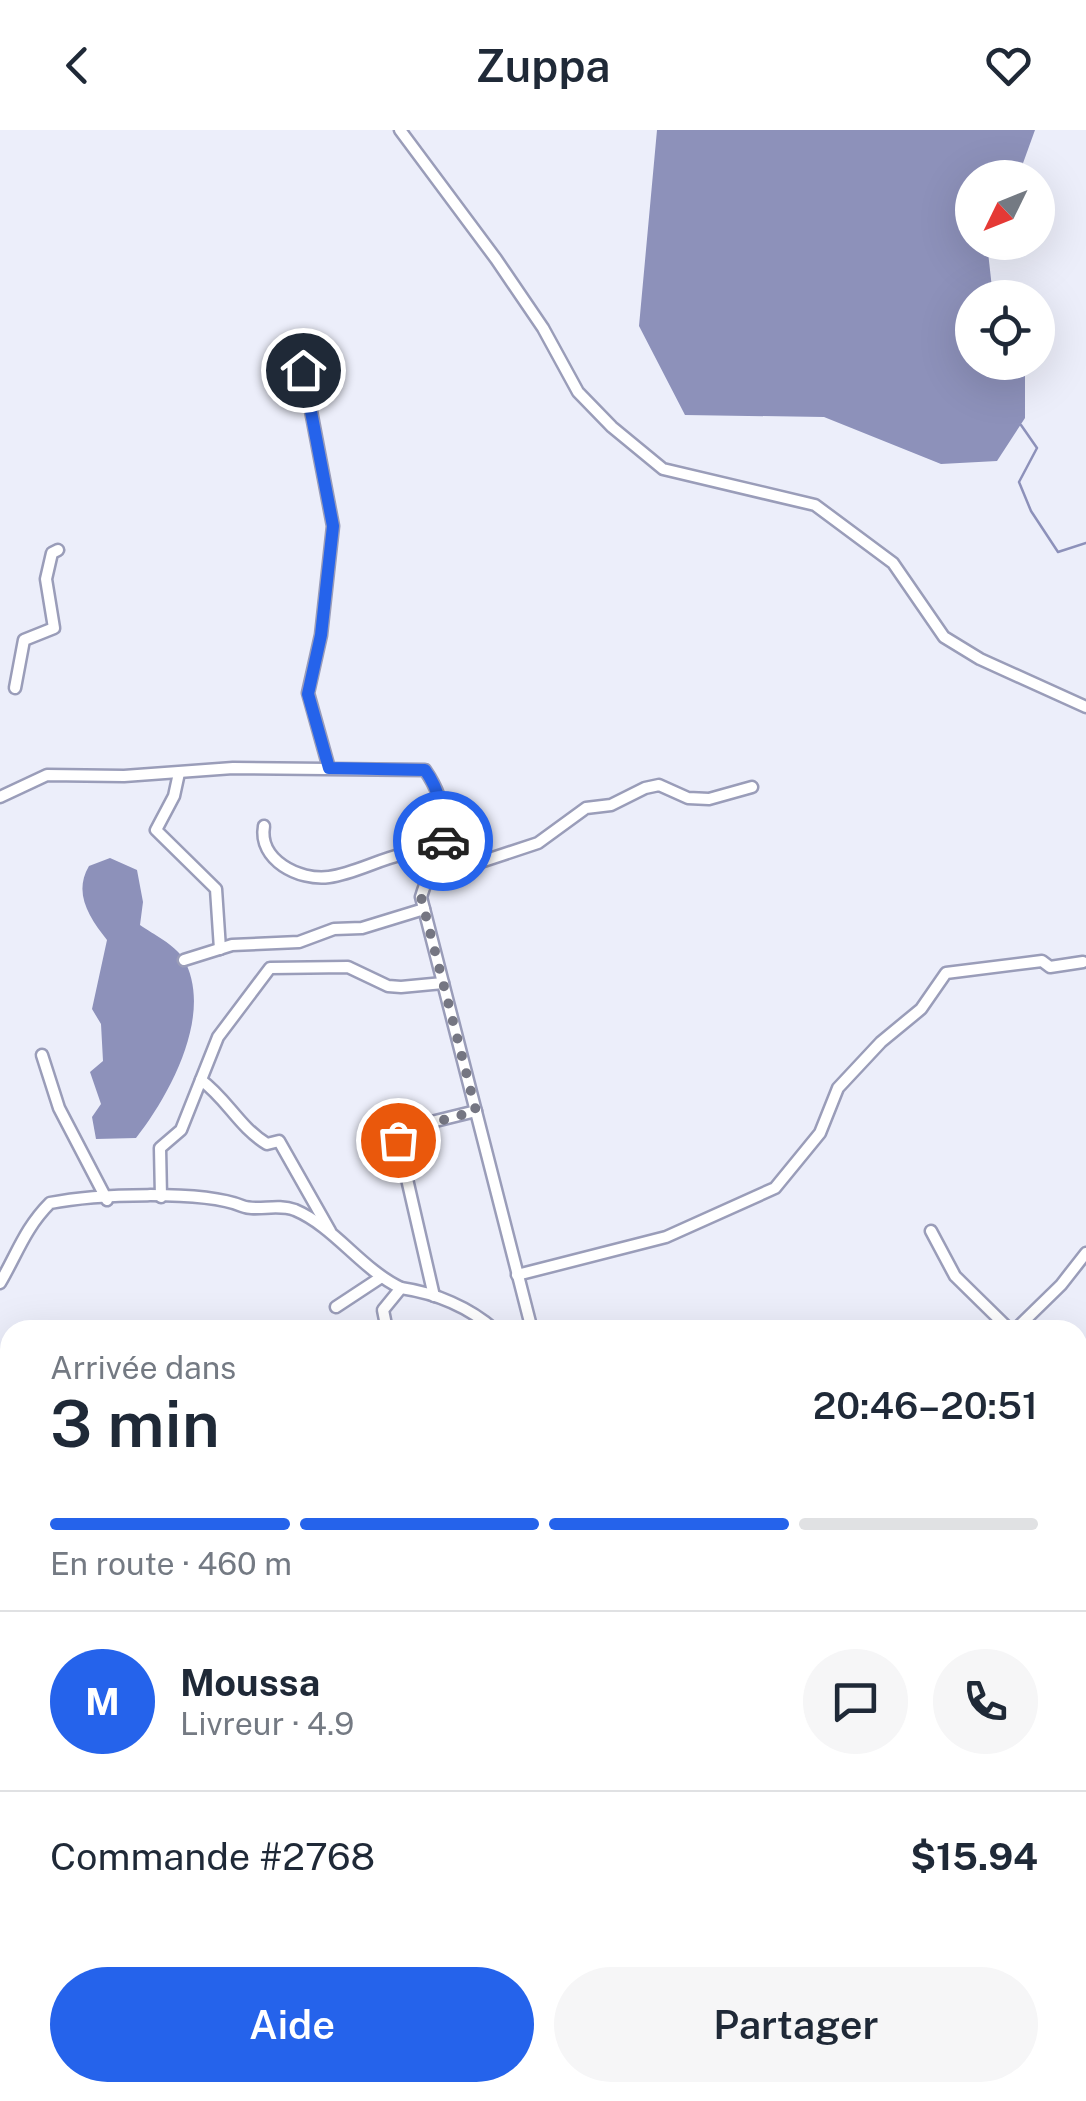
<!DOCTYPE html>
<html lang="fr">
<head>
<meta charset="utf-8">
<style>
	:root { --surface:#fff; --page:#f6f6f7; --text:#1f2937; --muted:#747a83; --line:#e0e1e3; --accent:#2563eb }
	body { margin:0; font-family:"Public Sans",sans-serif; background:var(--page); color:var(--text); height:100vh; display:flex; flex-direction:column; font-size:38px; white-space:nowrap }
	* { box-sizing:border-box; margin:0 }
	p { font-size:32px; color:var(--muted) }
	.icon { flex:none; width:55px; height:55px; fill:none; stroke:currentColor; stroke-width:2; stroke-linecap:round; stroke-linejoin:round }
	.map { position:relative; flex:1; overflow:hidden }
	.sheet { position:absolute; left:0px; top:1190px; width:1088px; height:782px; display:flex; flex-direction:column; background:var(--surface); border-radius:30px 30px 0 0; box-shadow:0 10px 40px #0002 }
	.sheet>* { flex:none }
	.needle { width:65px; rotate:227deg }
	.tools { position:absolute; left:955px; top:30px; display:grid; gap:20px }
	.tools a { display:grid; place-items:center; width:100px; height:100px; border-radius:50%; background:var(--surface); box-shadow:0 10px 40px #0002; font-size:50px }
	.pin { position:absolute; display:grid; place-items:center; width:85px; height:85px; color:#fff; margin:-42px; border:5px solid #fff; border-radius:50%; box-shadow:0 2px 10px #0007 }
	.courier { position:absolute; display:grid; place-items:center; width:100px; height:100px; margin:-50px; border:8px solid #2563eb; border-radius:50%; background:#fff; color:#222; box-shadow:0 2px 12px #0007 }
	.overview em { font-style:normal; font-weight:600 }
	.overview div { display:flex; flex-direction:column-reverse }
	.overview { display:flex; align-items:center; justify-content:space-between; height:170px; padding:0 50px }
	h1 { font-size:65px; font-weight:600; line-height:75px }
	.bar { display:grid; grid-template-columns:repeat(4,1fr); gap:15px 10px; align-content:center; height:120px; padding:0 50px }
	.bar i { height:12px; border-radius:8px; background:var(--line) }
	.bar .current { background:var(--accent) }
	.bar p { grid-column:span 4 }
	.line { display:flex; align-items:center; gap:25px; padding:0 50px; border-top:2px solid var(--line) }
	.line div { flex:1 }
	.round { display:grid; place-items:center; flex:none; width:105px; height:105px; border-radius:52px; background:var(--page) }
	.cta { display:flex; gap:20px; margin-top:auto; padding:20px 50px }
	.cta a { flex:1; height:115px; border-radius:60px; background:var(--accent); color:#fff; font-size:40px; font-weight:600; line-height:115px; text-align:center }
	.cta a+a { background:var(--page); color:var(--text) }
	header { display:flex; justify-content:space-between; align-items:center; height:130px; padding:0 50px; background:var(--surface); font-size:45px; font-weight:600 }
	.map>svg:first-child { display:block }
	.water { fill:#8d91ba }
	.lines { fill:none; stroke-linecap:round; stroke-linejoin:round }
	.stream { stroke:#8d91ba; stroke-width:2.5 }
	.street-casing { stroke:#9a9db9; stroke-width:15 }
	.secondary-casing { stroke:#9a9db9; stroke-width:19 }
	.street { stroke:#fff; stroke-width:10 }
	.secondary { stroke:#fff; stroke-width:14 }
	.done { stroke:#757682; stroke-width:10; stroke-dasharray:0 18 }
	.route { stroke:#2563eb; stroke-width:12 }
</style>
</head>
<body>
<header><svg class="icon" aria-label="back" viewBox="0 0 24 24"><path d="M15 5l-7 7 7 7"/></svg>Zuppa<svg class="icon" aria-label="heart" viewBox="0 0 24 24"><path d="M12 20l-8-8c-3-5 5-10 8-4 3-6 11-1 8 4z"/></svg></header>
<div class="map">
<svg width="1086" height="1971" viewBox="0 0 1086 1971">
	<rect width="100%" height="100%" fill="#eceefa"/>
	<g class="water">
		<path d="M657 0H1035L1018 47 972 48V112L987 113 993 167 972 168V232L1023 233 1025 236V288L997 331 941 334 824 287 685 285 639 196Z"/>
		<path d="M110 728 137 740 143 772 140 795C153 804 175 815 183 828 215 882 170 965 136 1008L96 1009 92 987 101 974 90 942 103 931 101 894 92 879 107 810C89 787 73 763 89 736Z"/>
	</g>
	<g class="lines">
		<path class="stream" d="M1021 295 1037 318 1019 352 1031 381 1058 422 1086 413"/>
		<defs>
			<g id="street">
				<path d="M400 0 496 129 543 198 578 262 612 297 663 339 815 375 893 433 944 507 980 529 1086 577"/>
				<path d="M303 239 333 396 321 505 308 563 329 638"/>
				<path d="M15 558 24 510 54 498 46 449 52 423 58 420"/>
				<path d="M179 643 174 666 156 700 216 759 220 819"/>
				<path d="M0 667 47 645 124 646 233 638 425 640C460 691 436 718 421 767L532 1200"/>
				<path d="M264 696C258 730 299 751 329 747 366 742 401 714 437 725"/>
				<path d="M426 750 538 713 586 678 611 675 645 658 659 655 688 668 709 669 752 657"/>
				<path d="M184 830 232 815 299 812 334 799 362 798 424 779"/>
				<path d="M42 925 59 978 107 1070"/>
				<path d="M201 950C227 969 239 997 267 1014L279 1011 330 1101"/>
				<path d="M161 1067 160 1018 181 1000 218 907 270 838 348 837 388 856 401 857 443 853"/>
				<path d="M931 1101 955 1146 1010 1200"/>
				<path d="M517 1145 666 1107 775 1058 820 1003 838 958 881 912 921 879 946 843 1042 831 1050 837 1083 832"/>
				<path d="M0 1153C17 1124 25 1098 50 1073 94 1064 202 1060 242 1076 257 1082 276 1073 295 1080 335 1097 361 1139 401 1158"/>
				<path d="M434 1166 398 1010 401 1001 411 997 476 981"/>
				<path d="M336 1177 380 1148"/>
				<path d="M387 1200 383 1180 401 1158C435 1163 469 1177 495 1200"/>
				<path d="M1015 1200 1061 1155 1086 1123"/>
				<path d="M0 1229 10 1223"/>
				<path d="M0 1346 3 1543 9 1604"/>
				<path d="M1078 1447 1080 1445"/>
				<path d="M226 1962 232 1971"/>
				<path d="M503 1962 508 1971"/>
				<path d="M728 1962 730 1971"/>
				<path d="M252 1971 267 1962"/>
				<path d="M1030 1971 1032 1962"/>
			</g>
			<g id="secondary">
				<path d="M0 1597 10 1605"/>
				<path d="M0 1863H10"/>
				<path d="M1078 1876H1086"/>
				<path d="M994 1971 1001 1962"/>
			</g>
		</defs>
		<use href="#street" class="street-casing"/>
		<use href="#secondary" class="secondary-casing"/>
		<use href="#street" class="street"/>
		<use href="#secondary" class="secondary"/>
	</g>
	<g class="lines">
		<path class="done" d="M398 1010 400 1002 476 981 421 767 443 711"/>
		<path class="route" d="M303 240 333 396 321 505 308 564 329 638 425 640C439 659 446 687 443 711"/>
	</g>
</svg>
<div class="tools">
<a><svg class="needle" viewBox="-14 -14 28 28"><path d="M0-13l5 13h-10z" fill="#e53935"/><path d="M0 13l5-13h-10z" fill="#747a83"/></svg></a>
<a><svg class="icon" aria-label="locate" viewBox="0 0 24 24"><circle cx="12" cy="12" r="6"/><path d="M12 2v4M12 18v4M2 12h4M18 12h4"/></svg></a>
</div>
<div class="pin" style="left:398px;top:1010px;background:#ea580c"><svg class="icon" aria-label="bag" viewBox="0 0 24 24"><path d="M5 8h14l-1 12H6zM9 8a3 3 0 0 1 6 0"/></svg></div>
<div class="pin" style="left:303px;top:240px;background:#1f2937"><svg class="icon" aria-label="home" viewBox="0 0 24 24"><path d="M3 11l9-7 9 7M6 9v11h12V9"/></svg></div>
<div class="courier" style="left:443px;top:711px"><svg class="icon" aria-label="car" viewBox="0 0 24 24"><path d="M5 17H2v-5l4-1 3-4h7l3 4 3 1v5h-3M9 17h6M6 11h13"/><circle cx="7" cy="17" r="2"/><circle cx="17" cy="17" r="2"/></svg></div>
<section class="sheet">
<div class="overview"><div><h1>3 min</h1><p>Arrivée dans</p></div><em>20:46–20:51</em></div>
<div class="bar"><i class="current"></i><i class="current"></i><i class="current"></i><i></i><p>En route · 460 m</p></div>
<div class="line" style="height:180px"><b class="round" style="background:var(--accent);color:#fff">M</b><div><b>Moussa</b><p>Livreur · 4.9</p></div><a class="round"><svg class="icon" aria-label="chat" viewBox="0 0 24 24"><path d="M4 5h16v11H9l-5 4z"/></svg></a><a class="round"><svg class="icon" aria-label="phone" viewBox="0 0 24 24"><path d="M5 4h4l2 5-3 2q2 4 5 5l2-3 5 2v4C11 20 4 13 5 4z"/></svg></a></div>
<div class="line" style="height:130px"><div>Commande #2768</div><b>$15.94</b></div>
<div class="cta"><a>Aide</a><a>Partager</a></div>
</section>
</div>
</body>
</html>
